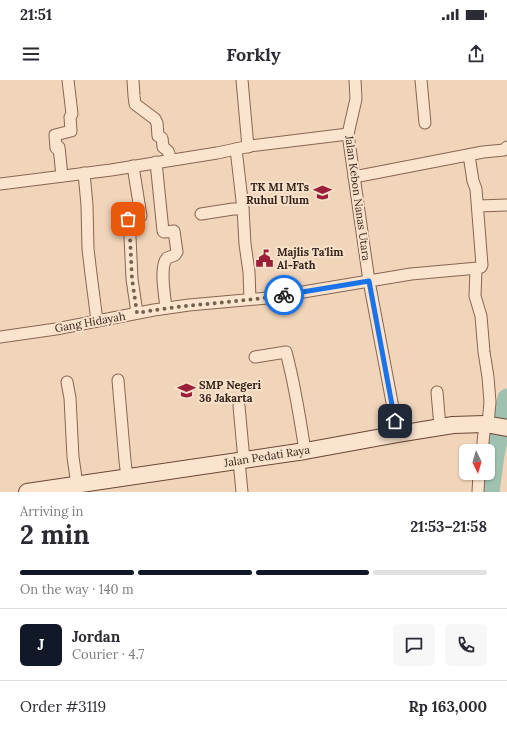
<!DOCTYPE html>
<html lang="en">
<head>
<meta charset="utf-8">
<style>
	:root { --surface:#fff; --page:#f7f7f7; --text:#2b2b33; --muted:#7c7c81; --line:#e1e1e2; --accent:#111827 }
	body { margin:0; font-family:Lora,serif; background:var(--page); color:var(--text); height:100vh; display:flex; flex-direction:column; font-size:15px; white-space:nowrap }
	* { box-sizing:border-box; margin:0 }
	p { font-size:13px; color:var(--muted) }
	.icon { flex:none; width:22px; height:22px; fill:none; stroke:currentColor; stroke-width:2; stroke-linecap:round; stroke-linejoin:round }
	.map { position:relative; height:412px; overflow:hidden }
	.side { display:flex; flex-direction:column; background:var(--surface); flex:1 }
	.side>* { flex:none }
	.needle { width:26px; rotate:175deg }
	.fabs { position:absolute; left:459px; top:364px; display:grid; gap:8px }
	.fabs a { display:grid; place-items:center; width:36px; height:36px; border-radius:6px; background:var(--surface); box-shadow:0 1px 3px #0004; font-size:20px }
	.pin { position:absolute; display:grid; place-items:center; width:34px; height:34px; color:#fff; margin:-17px; border-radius:8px; box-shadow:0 2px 6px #0006 }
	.courier { position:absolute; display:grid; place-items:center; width:40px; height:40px; margin:-20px; border:3px solid #1a73e8; border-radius:50%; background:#fff; color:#222; box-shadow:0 1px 5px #0007 }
	.headline em { font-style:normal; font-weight:700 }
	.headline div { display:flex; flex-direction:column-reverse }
	.headline { display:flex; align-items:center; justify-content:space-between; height:68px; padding:0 20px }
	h1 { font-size:26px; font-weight:700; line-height:30px }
	.bar { display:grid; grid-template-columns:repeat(4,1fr); gap:6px 4px; align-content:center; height:48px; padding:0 20px }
	.bar i { height:5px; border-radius:3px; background:var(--line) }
	.bar .current { background:var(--accent) }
	.bar p { grid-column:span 4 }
	.line { display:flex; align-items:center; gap:10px; padding:0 20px; border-top:1px solid var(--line) }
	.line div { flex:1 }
	.round { display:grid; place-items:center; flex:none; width:42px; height:42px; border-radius:6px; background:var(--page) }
	.status { display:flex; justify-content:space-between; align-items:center; height:28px; padding:0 20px; background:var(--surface); direction:ltr }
	.status svg { height:11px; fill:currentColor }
	header { display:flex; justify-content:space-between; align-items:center; height:52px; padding:0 20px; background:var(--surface); font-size:18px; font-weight:700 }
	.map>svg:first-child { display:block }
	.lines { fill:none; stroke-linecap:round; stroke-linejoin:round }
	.river { stroke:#9fc1b0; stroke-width:19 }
	.street-casing { stroke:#886553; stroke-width:13 }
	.secondary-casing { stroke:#6a4637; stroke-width:18 }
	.street { stroke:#fbe4cd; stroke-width:11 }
	.secondary { stroke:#fbe4cd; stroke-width:16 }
	.done { stroke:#776151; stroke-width:4; stroke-dasharray:0 7.2 }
	.route { stroke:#1a73e8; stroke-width:5 }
	.labels { text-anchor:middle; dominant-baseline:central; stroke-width:4; stroke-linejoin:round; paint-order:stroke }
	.poi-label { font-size:11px; font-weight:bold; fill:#362219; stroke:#f8e1ca; text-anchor:start }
	.street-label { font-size:11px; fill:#362219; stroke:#f8e1ca }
</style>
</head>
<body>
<div class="status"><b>21:51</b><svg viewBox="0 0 49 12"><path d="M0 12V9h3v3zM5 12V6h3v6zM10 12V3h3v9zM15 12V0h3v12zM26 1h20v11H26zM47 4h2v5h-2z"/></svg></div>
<header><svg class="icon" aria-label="menu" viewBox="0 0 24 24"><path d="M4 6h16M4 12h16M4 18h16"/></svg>Forkly<svg class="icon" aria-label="share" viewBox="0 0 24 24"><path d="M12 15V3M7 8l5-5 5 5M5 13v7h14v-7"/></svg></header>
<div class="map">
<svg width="507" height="412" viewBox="0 0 507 412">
	<rect width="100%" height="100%" fill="#f1d5ba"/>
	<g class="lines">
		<path class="river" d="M490 412 495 375 507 318"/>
		<defs>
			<g id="street">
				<path d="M133 0 134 16 135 24 155 39 157 43 158 56 162 58 163 67 168 71 171 80"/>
				<path d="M242 0 248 67"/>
				<path d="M355 0 356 19 348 54 369 201 398 354"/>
				<path d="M421 0 425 43"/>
				<path d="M236 69 243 129 245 164 249 192 250 219"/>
				<path d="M156 82 163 151 164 152 174 151 177 172 175 175 167 178C159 187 165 216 166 228"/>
				<path d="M133 86 141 136 129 139 130 157 132 199 137 233"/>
				<path d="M84 93 87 125 88 169 91 194 97 241"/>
				<path d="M62 96 59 67 56 68 55 55 71 51 70 37 72 34 68 0"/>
				<path d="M354 97 483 72 504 70 507 67"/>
				<path d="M0 104 111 90 217 73 250 66 348 54"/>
				<path d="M478 126 507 125"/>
				<path d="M201 134 233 129H243"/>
				<path d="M476 189 475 216 481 236 484 272 488 297 490 322 488 344"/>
				<path d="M0 257 56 249 154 230 189 225 267 218 411 194 478 188 481 187 482 185 476 109 473 101 469 75"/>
				<path d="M255 277 286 272C295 305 300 338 305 371"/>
				<path d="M118 300 125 381 127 397"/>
				<path d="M67 302 70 318 73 377 77 405"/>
				<path d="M437 312 440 347"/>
				<path d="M239 326 244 380"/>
				<path d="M482 371 485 344"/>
				<path d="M239 381 242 412"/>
				<path d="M478 412 479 393"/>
			</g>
			<path id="secondary" d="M27 412 305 371 398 354 453 345 485 344 507 348"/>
		</defs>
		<use href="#street" class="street-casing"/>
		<use href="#secondary" class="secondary-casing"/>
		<use href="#street" class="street"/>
		<use href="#secondary" class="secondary"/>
	</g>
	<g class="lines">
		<path class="done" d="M128 139 130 157 132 199 137 233C185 224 235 223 284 215"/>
		<path class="route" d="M284 215 369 201 395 341"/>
	</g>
	<defs>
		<symbol id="school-bare" viewBox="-9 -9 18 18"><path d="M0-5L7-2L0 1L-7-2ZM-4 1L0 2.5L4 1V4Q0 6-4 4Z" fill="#9b1f38" stroke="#f8e1ca" stroke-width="2.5" paint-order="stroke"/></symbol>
		<symbol id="civic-bare" viewBox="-9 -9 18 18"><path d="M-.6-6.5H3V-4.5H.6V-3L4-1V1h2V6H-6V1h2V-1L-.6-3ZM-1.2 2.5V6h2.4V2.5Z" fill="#9b1f38" stroke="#f8e1ca" stroke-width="2.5" paint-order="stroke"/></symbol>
	</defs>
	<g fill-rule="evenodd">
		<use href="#school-bare" x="310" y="100" width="25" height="25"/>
		<use href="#civic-bare" x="252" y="166" width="25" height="25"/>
		<use href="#school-bare" x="174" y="298" width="25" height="25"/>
	</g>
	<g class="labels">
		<g class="poi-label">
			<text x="309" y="107" text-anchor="end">TK MI MTs<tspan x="309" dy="13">Ruhul Ulum</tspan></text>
			<text x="277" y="172">Majlis Ta'lim<tspan x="277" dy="13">Al-Fath</tspan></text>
			<text x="199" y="305">SMP Negeri<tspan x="199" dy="13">36 Jakarta</tspan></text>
		</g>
		<g class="street-label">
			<text transform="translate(358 118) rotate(82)">Jalan Kebon Nanas Utara</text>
			<text transform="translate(90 242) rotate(-10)">Gang Hidayah</text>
			<text transform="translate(267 376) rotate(-9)">Jalan Pedati Raya</text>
		</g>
	</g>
</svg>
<div class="fabs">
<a><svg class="needle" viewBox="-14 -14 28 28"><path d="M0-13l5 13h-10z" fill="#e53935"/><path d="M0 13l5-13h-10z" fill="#7c7c81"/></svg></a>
</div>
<div class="pin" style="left:128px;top:139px;background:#ea580c"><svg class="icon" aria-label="bag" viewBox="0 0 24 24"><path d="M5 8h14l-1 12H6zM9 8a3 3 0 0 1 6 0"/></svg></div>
<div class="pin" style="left:395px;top:341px;background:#1f2937"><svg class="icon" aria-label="home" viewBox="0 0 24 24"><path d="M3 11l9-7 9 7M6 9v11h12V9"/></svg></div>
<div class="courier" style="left:284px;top:215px"><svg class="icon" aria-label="bike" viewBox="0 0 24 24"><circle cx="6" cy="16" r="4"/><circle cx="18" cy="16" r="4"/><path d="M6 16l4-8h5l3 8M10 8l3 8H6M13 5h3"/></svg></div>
</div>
<section class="side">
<div class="headline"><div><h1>2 min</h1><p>Arriving in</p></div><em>21:53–21:58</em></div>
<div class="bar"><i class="current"></i><i class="current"></i><i class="current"></i><i></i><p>On the way · 140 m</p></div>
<div class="line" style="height:72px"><b class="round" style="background:var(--accent);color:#fff">J</b><div><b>Jordan</b><p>Courier · 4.7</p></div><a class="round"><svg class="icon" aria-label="chat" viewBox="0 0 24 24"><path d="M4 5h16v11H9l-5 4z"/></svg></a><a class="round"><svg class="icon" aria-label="phone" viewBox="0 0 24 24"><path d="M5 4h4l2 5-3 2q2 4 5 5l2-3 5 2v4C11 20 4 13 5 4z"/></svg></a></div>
<div class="line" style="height:52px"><div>Order #3119</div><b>Rp 163,000</b></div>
</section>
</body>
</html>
